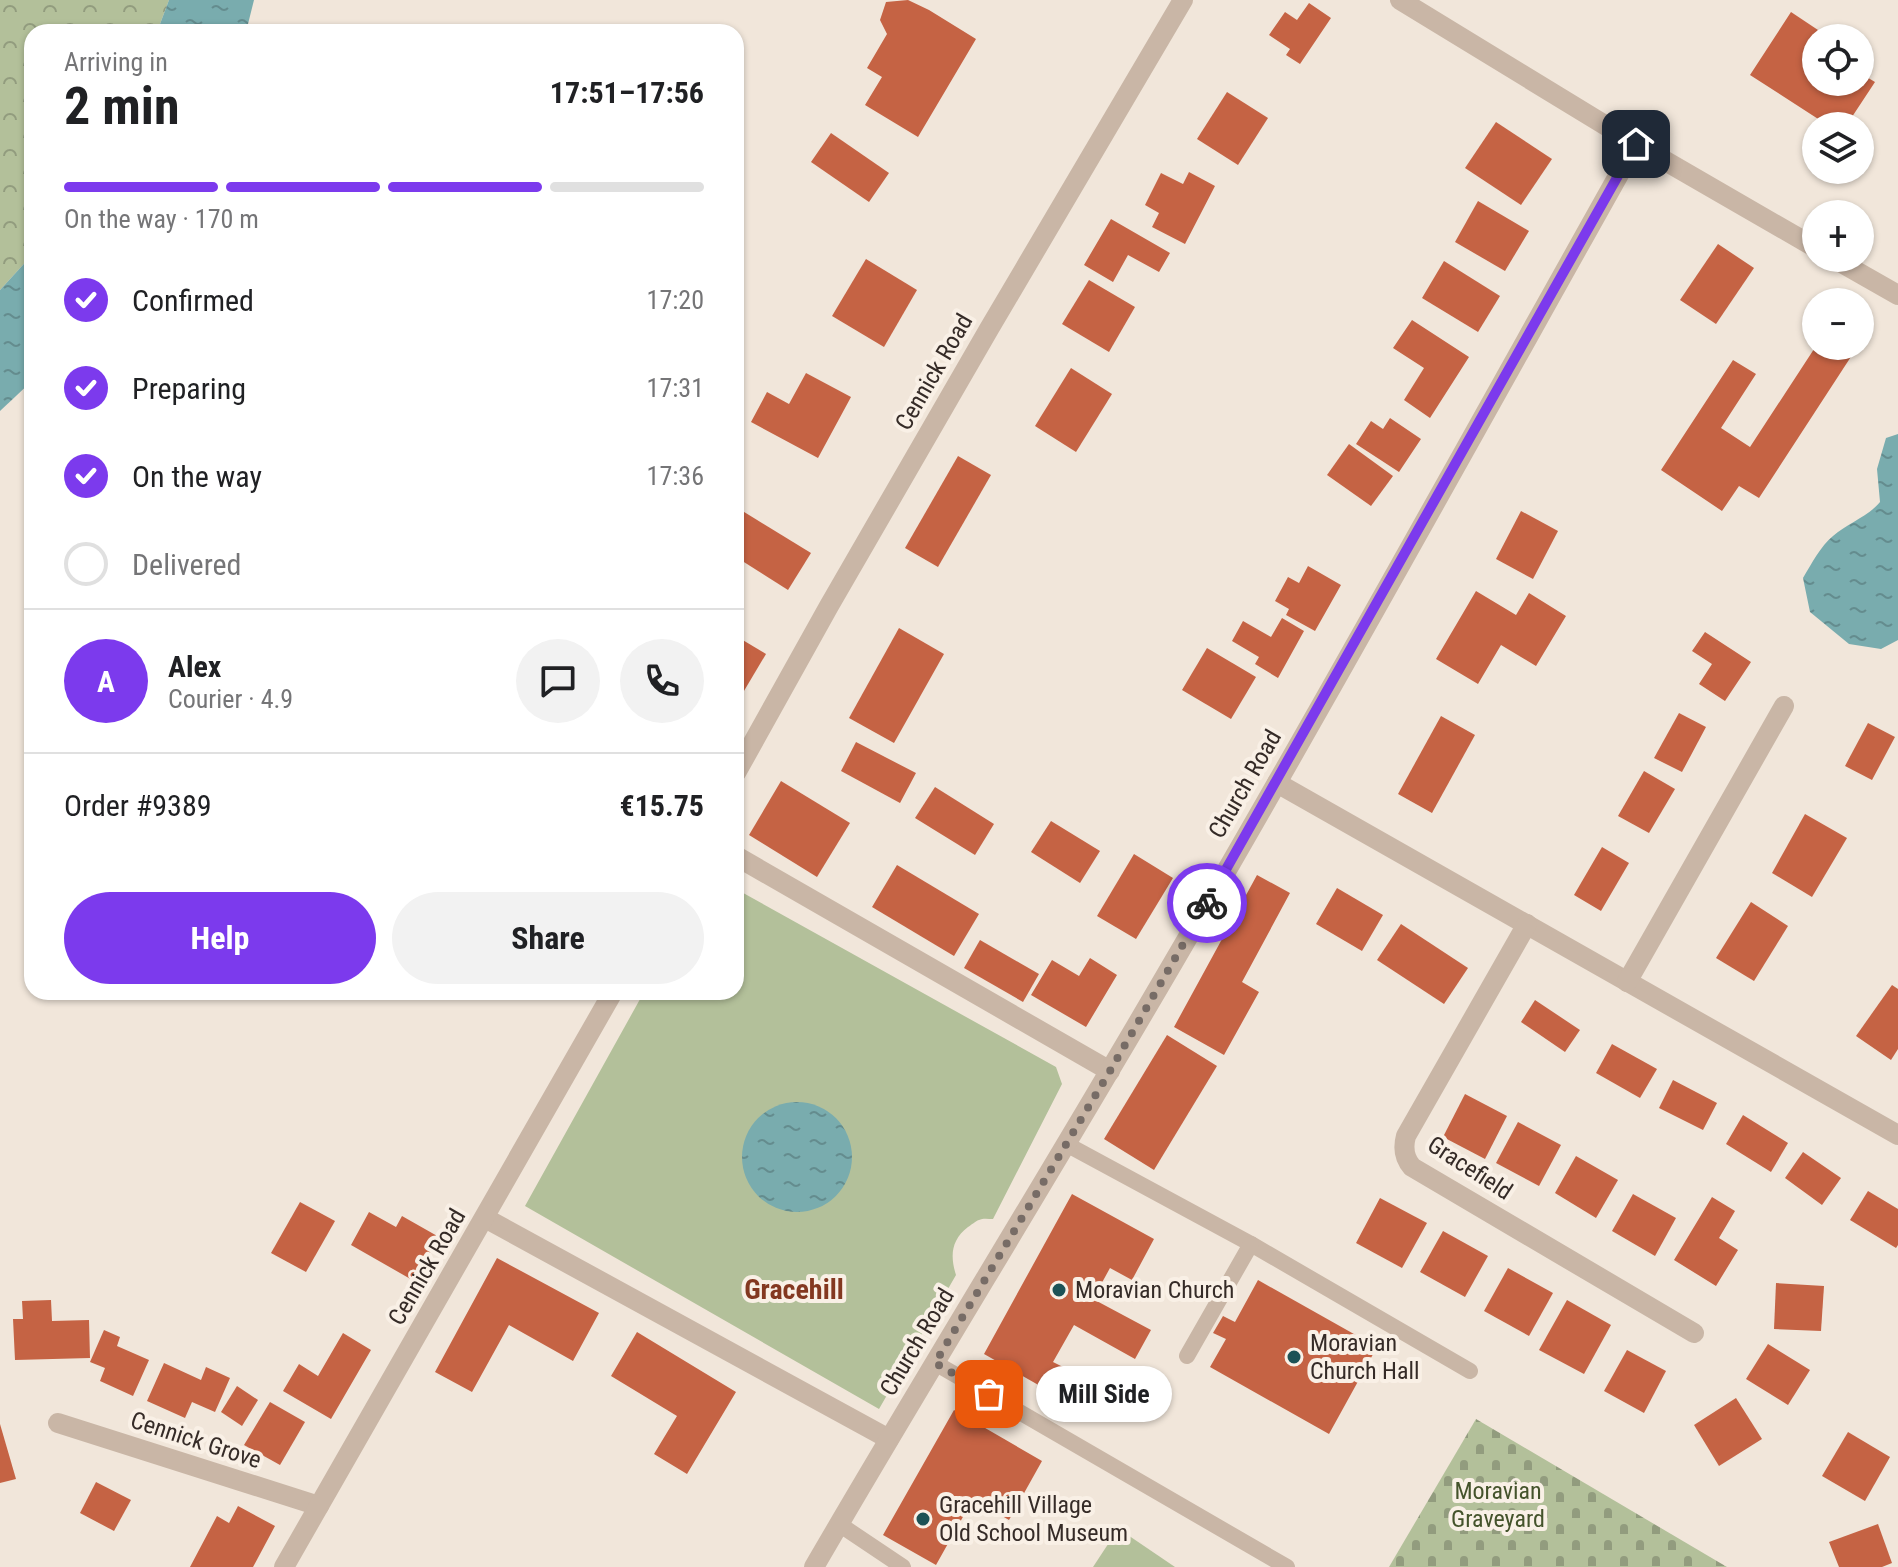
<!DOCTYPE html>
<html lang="en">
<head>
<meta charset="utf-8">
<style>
	:root { --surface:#fff; --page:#f2f2f2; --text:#202124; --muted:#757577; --line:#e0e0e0; --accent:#7c3aed }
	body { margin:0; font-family:"Roboto Condensed",sans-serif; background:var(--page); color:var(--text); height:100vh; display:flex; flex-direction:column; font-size:30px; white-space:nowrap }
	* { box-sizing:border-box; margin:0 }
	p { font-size:26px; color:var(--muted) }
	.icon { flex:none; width:44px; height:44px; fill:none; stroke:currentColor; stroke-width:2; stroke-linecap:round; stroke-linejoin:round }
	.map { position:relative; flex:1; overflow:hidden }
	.details { position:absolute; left:24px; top:24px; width:720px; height:976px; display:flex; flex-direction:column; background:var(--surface); border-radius:24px; box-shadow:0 2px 6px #0004 }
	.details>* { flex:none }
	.fabs { position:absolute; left:1802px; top:24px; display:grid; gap:16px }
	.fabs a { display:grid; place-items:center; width:72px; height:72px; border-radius:50%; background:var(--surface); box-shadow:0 2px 6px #0004; font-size:40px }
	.pin { position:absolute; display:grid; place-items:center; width:68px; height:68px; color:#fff; margin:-34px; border-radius:16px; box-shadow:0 4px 12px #0006 }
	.courier { position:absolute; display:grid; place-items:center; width:80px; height:80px; margin:-40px; border:6px solid #7c3aed; border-radius:50%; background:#fff; color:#222; box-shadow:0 2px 10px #0007 }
	.bubble { position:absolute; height:56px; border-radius:28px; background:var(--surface); box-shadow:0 2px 6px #0004; font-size:26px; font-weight:700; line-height:56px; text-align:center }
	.summary em { font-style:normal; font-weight:700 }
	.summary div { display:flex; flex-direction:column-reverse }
	.summary { display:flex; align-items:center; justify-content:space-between; height:136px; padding:0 40px }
	h1 { font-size:52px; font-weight:700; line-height:60px }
	.bar { display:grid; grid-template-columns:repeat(4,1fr); gap:12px 8px; align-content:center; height:96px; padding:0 40px }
	.bar i { height:10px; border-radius:6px; background:var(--line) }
	.bar .selected { background:var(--accent) }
	.bar p { grid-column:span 4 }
	.line { display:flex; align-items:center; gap:20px; padding:0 40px; border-top:2px solid var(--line) }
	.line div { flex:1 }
	.round { display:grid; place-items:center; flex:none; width:84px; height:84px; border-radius:42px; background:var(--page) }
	ol { padding:0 40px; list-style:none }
	li { display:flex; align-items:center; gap:24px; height:88px }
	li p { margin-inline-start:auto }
	li .icon { padding:8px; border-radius:50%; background:var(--accent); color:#fff; stroke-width:4 }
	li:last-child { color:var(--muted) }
	li i { width:44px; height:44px; border:4px solid var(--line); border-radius:50% }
	.primary-button { display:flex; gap:16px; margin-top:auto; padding:16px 40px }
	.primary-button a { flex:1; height:92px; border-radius:48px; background:var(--accent); color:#fff; font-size:32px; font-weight:700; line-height:92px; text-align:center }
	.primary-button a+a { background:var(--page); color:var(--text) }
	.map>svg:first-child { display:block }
	.green { fill:#b3c09a }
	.forest { fill:url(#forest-crowns) }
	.cemetery { fill:url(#cemetery-stones) }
	.water { fill:url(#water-ripples) }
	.building { fill:#c56344 }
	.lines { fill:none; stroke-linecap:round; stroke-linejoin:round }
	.service { stroke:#c9b6a6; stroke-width:16 }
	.minor { stroke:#c9b6a6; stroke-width:20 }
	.tertiary { stroke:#c9b6a6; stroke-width:20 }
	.done { stroke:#776c66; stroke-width:8; stroke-dasharray:0 14.4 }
	.route { stroke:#7c3aed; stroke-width:10 }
	.poi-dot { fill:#1d5256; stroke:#f9f0e6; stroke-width:3 }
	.labels { text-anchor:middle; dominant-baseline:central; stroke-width:8; stroke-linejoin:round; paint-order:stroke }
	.street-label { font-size:24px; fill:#352b27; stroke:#f9f0e6 }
	.poi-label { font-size:24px; fill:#352b27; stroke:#f9f0e6; text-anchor:start }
	.park-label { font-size:24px; fill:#44532b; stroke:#f9f0e6 }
	.quarter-label { font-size:28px; font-weight:bold; fill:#833820; stroke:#f9f0e6 }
</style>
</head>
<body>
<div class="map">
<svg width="1898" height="1567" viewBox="0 0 1898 1567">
	<defs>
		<pattern id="forest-crowns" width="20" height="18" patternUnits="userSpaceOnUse" patternTransform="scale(2)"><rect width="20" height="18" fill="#b3c09a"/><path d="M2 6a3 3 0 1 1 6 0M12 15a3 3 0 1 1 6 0" fill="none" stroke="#929c7e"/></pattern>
		<pattern id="cemetery-stones" width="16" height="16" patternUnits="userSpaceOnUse" patternTransform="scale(2)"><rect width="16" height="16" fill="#b3c09a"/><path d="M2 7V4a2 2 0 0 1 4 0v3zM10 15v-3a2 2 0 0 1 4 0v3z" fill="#929c7e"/></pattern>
		<pattern id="water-ripples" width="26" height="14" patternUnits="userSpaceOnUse" patternTransform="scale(2)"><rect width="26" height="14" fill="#79acae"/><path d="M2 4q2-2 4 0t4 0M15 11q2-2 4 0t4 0" fill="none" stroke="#648c8e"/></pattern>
	</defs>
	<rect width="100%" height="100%" fill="#f1e6da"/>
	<g class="green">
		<path d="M736 889 1056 1067 1062 1084 993 1219C988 1219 983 1218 979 1220 977 1220 970 1226 968 1227 951 1240 950 1256 956 1275L879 1409 525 1206 644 992H736Z"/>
		<path d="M1118 1529H1119L1175 1567H1093Z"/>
	</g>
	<path class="forest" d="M0 0H169L157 32H32V255L0 290Z"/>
	<path class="cemetery" d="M1476 1419 1727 1567H1389Z"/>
	<g class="water">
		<path d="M169 0H254L246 32H157Z"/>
		<path d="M32 255V381L0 411V290Z"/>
		<path d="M1898 434V640L1881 649 1849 644 1810 612 1803 578C1812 563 1820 547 1833 536 1847 524 1870 515 1880 502L1877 469 1886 438Z"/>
		<circle cx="797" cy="1157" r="55"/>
	</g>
	<g class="building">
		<path d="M908 0 929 10 976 39 918 137 865 105 882 77 867 68 887 34 880 20 886 2Z"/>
		<path d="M1309 3 1331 18 1300 64 1286 55 1290 49 1269 35 1285 12 1297 20Z"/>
		<path d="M1791 12 1818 30 1811 41 1816 44V82H1860V73L1875 82 1846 126H1829L1750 75Z"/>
		<path d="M1227 92 1268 118 1238 165 1197 139Z"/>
		<path d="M1496 122 1552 159 1521 205 1465 168Z"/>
		<path d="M831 133 889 173 869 202 811 162Z"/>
		<path d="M1189 172 1215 186 1185 244 1152 227 1159 213 1145 205 1161 173 1183 184Z"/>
		<path d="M1478 201 1529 231 1505 271 1455 242Z"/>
		<path d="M1111 219 1170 253 1159 272 1128 255 1113 282 1084 265Z"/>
		<path d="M1718 244 1754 268 1716 324 1680 300Z"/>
		<path d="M866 259 917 290 884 347 832 316Z"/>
		<path d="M1444 261 1500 296 1478 332 1422 298Z"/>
		<path d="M1089 280 1135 307 1109 352 1062 324Z"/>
		<path d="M1412 320 1469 357 1430 418 1404 400 1424 368 1393 348Z"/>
		<path d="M1816 346H1852L1856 349 1759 498 1739 486 1722 511 1661 470 1733 360 1756 374 1721 428 1750 447Z"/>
		<path d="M1071 368 1112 394 1076 452 1035 426Z"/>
		<path d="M806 373 851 397 818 458 751 422 767 392 789 404Z"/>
		<path d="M1390 418 1421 439 1399 472 1356 444 1371 421 1383 429Z"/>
		<path d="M1349 444 1393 476 1371 506 1327 475Z"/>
		<path d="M958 456 991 475 938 567 905 548Z"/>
		<path d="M736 507 811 553 788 590 736 557Z"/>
		<path d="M1521 511 1558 531 1533 579 1496 559Z"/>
		<path d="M1308 566 1341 585 1315 631 1286 615 1289 609 1275 601 1288 577 1299 583Z"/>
		<path d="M1476 591 1516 615 1529 593 1566 616 1536 666 1501 645 1478 684 1436 659Z"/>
		<path d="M1282 618 1304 631 1278 678 1255 664 1259 657 1232 641 1243 621 1271 637Z"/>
		<path d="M899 628 944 654 894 743 849 718Z"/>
		<path d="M1705 632 1751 662 1725 701 1699 684 1712 664 1692 651Z"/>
		<path d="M736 636 766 654 741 696 736 693Z"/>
		<path d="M1207 648 1256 677 1231 719 1182 690Z"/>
		<path d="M1679 713 1706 727 1682 772 1654 758Z"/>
		<path d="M1441 716 1475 735 1432 813 1398 794Z"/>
		<path d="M1868 723 1895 737 1872 780 1845 766Z"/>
		<path d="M856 742 916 773 900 803 841 771Z"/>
		<path d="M1644 771 1675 789 1649 833 1618 816Z"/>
		<path d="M781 781 850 823 817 877 749 835Z"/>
		<path d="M935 787 994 824 975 855 915 818Z"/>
		<path d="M1805 814 1847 838 1812 897 1772 873Z"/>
		<path d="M1051 821 1100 851 1080 883 1031 852Z"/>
		<path d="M1602 847 1629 863 1601 911 1574 895Z"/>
		<path d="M1134 854 1173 878 1136 939 1097 916Z"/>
		<path d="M897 865 979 914 954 956 872 907Z"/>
		<path d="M1257 875 1290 893 1242 982 1259 992 1224 1055 1174 1027Z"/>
		<path d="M1337 888 1383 915 1362 951 1316 924Z"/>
		<path d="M1751 902 1788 926 1754 981 1716 958Z"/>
		<path d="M1401 924 1468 968 1444 1004 1377 960Z"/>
		<path d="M980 940 1039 974 1023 1002 964 968Z"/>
		<path d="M1090 958 1117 975 1086 1027 1031 995 1052 960 1079 976Z"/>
		<path d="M1892 985 1898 989V1049L1891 1060 1856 1036Z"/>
		<path d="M1535 1000 1580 1030 1565 1052 1521 1022Z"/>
		<path d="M1167 1035 1217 1066 1154 1170 1104 1139Z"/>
		<path d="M1612 1044 1657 1069 1640 1098 1596 1073Z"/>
		<path d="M1673 1080 1717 1103 1703 1130 1659 1108Z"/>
		<path d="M1465 1094 1507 1116 1485 1159 1443 1137Z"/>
		<path d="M1743 1115 1788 1143 1771 1172 1726 1144Z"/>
		<path d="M1518 1122 1561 1145 1539 1186 1496 1163Z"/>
		<path d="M1803 1152 1841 1178 1822 1205 1785 1178Z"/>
		<path d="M1576 1156 1618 1180 1596 1218 1555 1193Z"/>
		<path d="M1868 1191 1898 1209V1245L1896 1248 1850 1220Z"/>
		<path d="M1072 1194 1154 1239 1132 1280 1110 1268 1093 1299 1151 1330 1135 1359 1074 1325 1053 1362 1069 1370 1056 1395 984 1354Z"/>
		<path d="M1633 1194 1676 1218 1655 1256 1612 1231Z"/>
		<path d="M1712 1197 1735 1211 1719 1238 1738 1250 1716 1286 1674 1260Z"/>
		<path d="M1380 1198 1427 1223 1402 1268 1356 1243Z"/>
		<path d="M300 1202 335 1221 306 1272 271 1253Z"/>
		<path d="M369 1212 396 1227 402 1216 439 1237 414 1281 351 1245Z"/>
		<path d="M1443 1231 1488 1256 1465 1297 1420 1272Z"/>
		<path d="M497 1258 599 1313 573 1361 509 1325 472 1392 435 1372Z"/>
		<path d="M1508 1268 1553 1293 1529 1336 1484 1311Z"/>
		<path d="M1258 1280 1377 1347 1329 1434 1210 1367 1226 1339 1213 1333 1223 1316 1235 1322Z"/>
		<path d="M1776 1283 1824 1286 1821 1331 1774 1329Z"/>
		<path d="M51 1300 52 1321 89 1320 90 1358 15 1360 13 1319H23L22 1301Z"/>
		<path d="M1567 1300 1611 1325 1584 1374 1539 1350Z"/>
		<path d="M104 1330 120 1337 117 1346 149 1360 133 1396 100 1381 105 1368 90 1362Z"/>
		<path d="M637 1332 736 1392 687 1474 654 1454 677 1416 611 1376Z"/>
		<path d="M343 1333 371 1350 331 1419 283 1391 299 1364 318 1376Z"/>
		<path d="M1768 1344 1810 1370 1788 1405 1746 1379Z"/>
		<path d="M1627 1350 1666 1371 1644 1413 1604 1391Z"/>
		<path d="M164 1363 201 1380 206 1367 230 1378 215 1412 192 1402 185 1418 147 1401Z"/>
		<path d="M237 1386 258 1400 242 1426 221 1412Z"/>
		<path d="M1736 1398 1762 1439 1719 1466 1694 1425Z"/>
		<path d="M270 1402 305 1422 280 1465 244 1445Z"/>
		<path d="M954 1410 1042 1461 1009 1520 973 1499 936 1565 883 1535Z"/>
		<path d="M0 1424 16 1479 0 1483Z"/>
		<path d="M1848 1432 1890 1457 1865 1501 1822 1476Z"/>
		<path d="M96 1482 131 1500 114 1531 80 1513Z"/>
		<path d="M238 1506 275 1526 253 1567H190L217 1516 229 1523Z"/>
		<path d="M1878 1524 1892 1563 1882 1567H1839L1829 1542Z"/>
	</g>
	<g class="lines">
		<g class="service">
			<path d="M1066 1144 1251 1244 1470 1371"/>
			<path d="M1187 1356 1251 1244"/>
			<path d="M935 1363 1287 1567"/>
			<path d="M839 1524 903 1567"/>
		</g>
		<g class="minor">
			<path d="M1400 0 1636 144 1816 248"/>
			<path d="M1833 258 1898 295"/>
			<path d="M1277 783 1898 1135"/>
			<path d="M736 856 1110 1071"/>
			<path d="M1527 924 1406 1136C1403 1147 1404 1158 1412 1167L1694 1333"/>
			<path d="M1627 982 1784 706"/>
			<path d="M485 1218 889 1439"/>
			<path d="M58 1423 319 1506"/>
			<path d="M814 1567C911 1400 1012 1236 1110 1070 1291 765 1462 454 1636 144"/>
		</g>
		<g class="tertiary">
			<path d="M736 773 829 606 989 329 1183 0"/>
			<path d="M284 1567 613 992"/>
		</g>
	</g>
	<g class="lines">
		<path class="done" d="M989 1394 935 1363 1110 1071 1207 903"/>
		<path class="route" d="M1207 903 1636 144"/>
	</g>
	<g class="poi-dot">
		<circle cx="1059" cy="1290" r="8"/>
		<circle cx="1294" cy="1357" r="8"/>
		<circle cx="923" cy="1519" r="8"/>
	</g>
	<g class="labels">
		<g class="street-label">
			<text transform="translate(934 372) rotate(-60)">Cennick Road</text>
			<text transform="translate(1245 784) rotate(-60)">Church Road</text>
			<text transform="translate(1470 1168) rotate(33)">Gracefield</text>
			<text transform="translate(427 1267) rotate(-60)">Cennick Road</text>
			<text transform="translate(917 1342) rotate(-59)">Church Road</text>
			<text transform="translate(196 1440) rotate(18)">Cennick Grove</text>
		</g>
		<g class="poi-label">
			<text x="1075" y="1290">Moravian Church</text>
			<text x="1310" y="1343">Moravian<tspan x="1310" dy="28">Church Hall</tspan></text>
			<text x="939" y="1505">Gracehill Village<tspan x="939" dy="28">Old School Museum</tspan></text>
		</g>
		<g class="park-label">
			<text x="1498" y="1491">Moravian<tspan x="1498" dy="28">Graveyard</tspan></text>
		</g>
		<g class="quarter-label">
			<text x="794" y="1289">Gracehill</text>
		</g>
	</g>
</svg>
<div class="fabs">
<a><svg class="icon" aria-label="locate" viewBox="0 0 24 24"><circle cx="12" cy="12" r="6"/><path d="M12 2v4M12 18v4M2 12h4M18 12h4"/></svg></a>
<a><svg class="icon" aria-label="layers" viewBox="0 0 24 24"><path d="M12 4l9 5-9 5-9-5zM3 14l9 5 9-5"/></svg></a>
<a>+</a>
<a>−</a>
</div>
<div class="pin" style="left:989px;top:1394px;background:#ea580c"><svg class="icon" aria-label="bag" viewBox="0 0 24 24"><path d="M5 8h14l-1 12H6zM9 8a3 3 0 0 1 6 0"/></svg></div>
<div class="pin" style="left:1636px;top:144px;background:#1f2937"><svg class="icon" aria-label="home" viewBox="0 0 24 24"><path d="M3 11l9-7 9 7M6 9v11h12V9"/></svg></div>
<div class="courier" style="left:1207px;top:903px"><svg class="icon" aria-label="bike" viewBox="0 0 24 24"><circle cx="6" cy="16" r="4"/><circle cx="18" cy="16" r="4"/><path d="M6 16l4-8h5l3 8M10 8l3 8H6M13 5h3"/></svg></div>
<div class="bubble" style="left:1036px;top:1366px;width:136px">Mill Side</div>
<section class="details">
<div class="summary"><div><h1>2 min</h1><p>Arriving in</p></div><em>17:51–17:56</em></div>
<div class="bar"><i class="selected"></i><i class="selected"></i><i class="selected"></i><i></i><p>On the way · 170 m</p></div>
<ol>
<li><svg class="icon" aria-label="check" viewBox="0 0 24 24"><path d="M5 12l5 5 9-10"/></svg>Confirmed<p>17:20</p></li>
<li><svg class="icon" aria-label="check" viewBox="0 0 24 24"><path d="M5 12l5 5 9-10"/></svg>Preparing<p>17:31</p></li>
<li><svg class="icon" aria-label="check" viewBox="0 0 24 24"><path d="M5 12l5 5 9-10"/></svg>On the way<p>17:36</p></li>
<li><i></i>Delivered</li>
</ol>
<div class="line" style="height:144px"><b class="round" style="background:var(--accent);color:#fff">A</b><div><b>Alex</b><p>Courier · 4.9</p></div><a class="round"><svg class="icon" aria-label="chat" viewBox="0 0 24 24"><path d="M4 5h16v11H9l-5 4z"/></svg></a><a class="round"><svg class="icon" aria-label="phone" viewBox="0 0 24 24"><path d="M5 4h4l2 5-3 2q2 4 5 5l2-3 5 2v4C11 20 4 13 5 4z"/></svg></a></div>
<div class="line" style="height:104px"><div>Order #9389</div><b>€15.75</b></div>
<div class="primary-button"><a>Help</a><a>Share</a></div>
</section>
</div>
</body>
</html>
